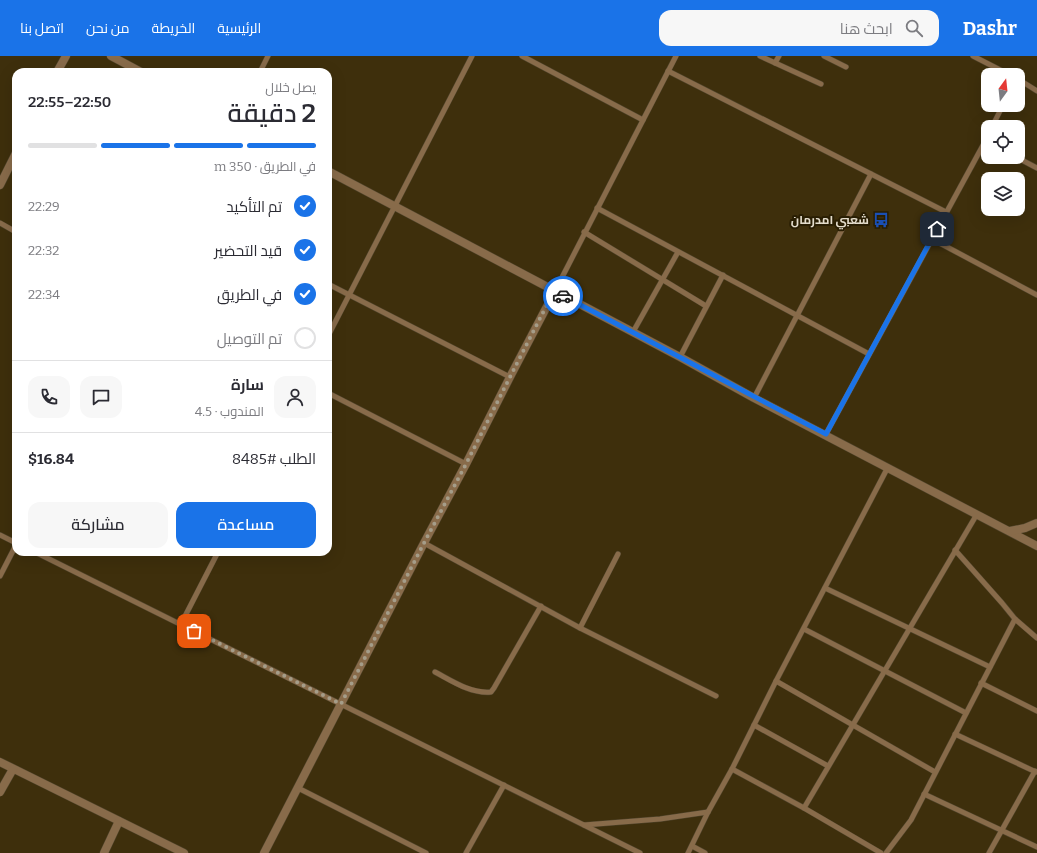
<!DOCTYPE html>
<html lang="ar">
<head>
<meta charset="utf-8">
<style>
	:root { --surface:#fff; --page:#f7f7f7; --text:#2b2b33; --muted:#7c7c81; --line:#e1e1e2; --accent:#1a73e8 }
	body { margin:0; font-family:Bitter,Cairo,serif; background:var(--page); color:var(--text); direction:rtl; height:100vh; display:flex; flex-direction:column; font-size:15px; white-space:nowrap }
	* { box-sizing:border-box; margin:0 }
	p { font-size:13px; color:var(--muted) }
	.icon { flex:none; width:22px; height:22px; fill:none; stroke:currentColor; stroke-width:2; stroke-linecap:round; stroke-linejoin:round }
	.map { position:relative; flex:1; overflow:hidden; direction:ltr }
	.details { position:absolute; left:12px; top:12px; width:320px; height:488px; display:flex; flex-direction:column; background:var(--surface); border-radius:12px; box-shadow:0 4px 16px #0002; direction:rtl }
	.details>* { flex:none }
	.needle { width:26px; rotate:15deg }
	.tools { position:absolute; left:981px; top:12px; display:grid; gap:8px }
	.tools a { display:grid; place-items:center; width:44px; height:44px; border-radius:8px; background:var(--surface); box-shadow:0 4px 16px #0002; font-size:20px }
	.pin { position:absolute; display:grid; place-items:center; width:34px; height:34px; color:#fff; margin:-17px; border-radius:8px; box-shadow:0 2px 6px #0006 }
	.courier { position:absolute; display:grid; place-items:center; width:40px; height:40px; margin:-20px; border:3px solid #1a73e8; border-radius:50%; background:#fff; color:#222; box-shadow:0 1px 5px #0007 }
	.overview em { font-style:normal; font-weight:600 }
	.overview div { display:flex; flex-direction:column-reverse }
	.overview { display:flex; align-items:center; justify-content:space-between; height:68px; padding:0 16px }
	h1 { font-size:26px; font-weight:600; line-height:30px }
	.bar { display:grid; grid-template-columns:repeat(4,1fr); gap:6px 4px; align-content:center; height:48px; padding:0 16px }
	.bar i { height:5px; border-radius:3px; background:var(--line) }
	.bar .selected { background:var(--accent) }
	.bar p { grid-column:span 4 }
	.line { display:flex; align-items:center; gap:10px; padding:0 16px; border-top:1px solid var(--line) }
	.line div { flex:1 }
	.round { display:grid; place-items:center; flex:none; width:42px; height:42px; border-radius:12px; background:var(--page) }
	ol { padding:0 16px; list-style:none }
	li { display:flex; align-items:center; gap:12px; height:44px }
	li p { margin-inline-start:auto }
	li .icon { padding:4px; border-radius:50%; background:var(--accent); color:#fff; stroke-width:4 }
	li:last-child { color:var(--muted) }
	li i { width:22px; height:22px; border:2px solid var(--line); border-radius:50% }
	.button { display:flex; gap:8px; margin-top:auto; padding:8px 16px }
	.button a { flex:1; height:46px; border-radius:12px; background:var(--accent); color:#fff; font-size:16px; font-weight:600; line-height:46px; text-align:center }
	.button a+a { background:var(--page); color:var(--text) }
	header { display:flex; align-items:center; gap:24px; box-sizing:border-box; height:56px; padding:0 20px; background:var(--accent); color:#fff }
	header strong { font-size:19px }
	nav { display:flex; gap:22px; margin-inline-start:auto; font-size:14px }
	.search { width:280px; height:36px; background:var(--page); display:flex; align-items:center; gap:10px; box-sizing:border-box; padding:0 14px; border-radius:12px; color:var(--muted); font-size:15px }
	.map>svg:first-child { display:block }
	.built { fill:#3e2f0c; fill-rule:evenodd }
	.lines { fill:none; stroke-linecap:round; stroke-linejoin:round }
	.service-casing { stroke:#4f442c; stroke-width:6 }
	.minor-casing { stroke:#4f442c; stroke-width:9 }
	.tertiary-casing { stroke:#4f442c; stroke-width:9 }
	.service { stroke:#886b4a; stroke-width:5 }
	.minor { stroke:#886b4a; stroke-width:8 }
	.tertiary { stroke:#886b4a; stroke-width:8 }
	.done { stroke:#a59d89; stroke-width:4; stroke-dasharray:0 7.2 }
	.route { stroke:#1a73e8; stroke-width:5 }
	.labels { text-anchor:middle; dominant-baseline:central; stroke-width:4; stroke-linejoin:round; paint-order:stroke }
	.poi-label { font-size:12px; font-weight:bold; fill:#e3dccc; stroke:#291e03; text-anchor:end }
</style>
</head>
<body>
<header>
<strong>Dashr</strong>
<div class="search"><svg class="icon" aria-label="search" viewBox="0 0 24 24"><circle cx="10" cy="10" r="6"/><path d="M15 15l6 6"/></svg>ابحث هنا</div>
<nav><a>الرئيسية</a><a>الخريطة</a><a>من نحن</a><a>اتصل بنا</a></nav>
</header>
<div class="map">
<svg width="1037" height="797" viewBox="0 0 1037 797">
	<rect width="100%" height="100%" fill="#33270d"/>
	<path class="built" d="M0 0H1037V797H0ZM16 16H328V496H16ZM988 19H1018V49H988ZM988 71H1018V101H988ZM988 123H1018V153H988Z"/>
	<g class="lines">
		<defs>
			<g id="service">
				<path d="M522 0 643 64"/>
				<path d="M760 0 821 28"/>
				<path d="M824 0 846 11"/>
				<path d="M973 0 1010 19"/>
				<path d="M775 7 779 0"/>
				<path d="M668 15 946 156"/>
				<path d="M260 16 268 0"/>
				<path d="M1018 23 1037 35"/>
				<path d="M992 71 1003 49"/>
				<path d="M1016 101 1037 112"/>
				<path d="M597 152 869 298"/>
				<path d="M0 167 16 176"/>
				<path d="M584 176 706 250"/>
				<path d="M932 183 1037 239"/>
				<path d="M328 228 510 321"/>
				<path d="M555 235 676 0"/>
				<path d="M633 276 678 196"/>
				<path d="M328 280 472 0"/>
				<path d="M680 301 723 219"/>
				<path d="M328 337 466 408"/>
				<path d="M754 342 871 118"/>
				<path d="M826 378 988 80"/>
				<path d="M0 479 16 487"/>
				<path d="M424 487 580 572 716 640"/>
				<path d="M955 494 1002 547 1015 563 1037 582"/>
				<path d="M35 496 640 797"/>
				<path d="M0 520 16 489"/>
				<path d="M825 532 990 611"/>
				<path d="M181 568 218 496"/>
				<path d="M580 572 618 498"/>
				<path d="M804 573 966 657"/>
				<path d="M435 616C452 625 471 638 491 636L494 632 541 550"/>
				<path d="M776 625 935 716"/>
				<path d="M981 627 1037 655"/>
				<path d="M754 669 828 710"/>
				<path d="M955 678 1036 716"/>
				<path d="M732 713 804 752 881 797"/>
				<path d="M298 732 426 797"/>
				<path d="M924 738 1037 791"/>
				<path d="M804 752 977 458"/>
				<path d="M584 769 660 763 708 756"/>
				<path d="M692 790 705 797"/>
				<path d="M466 797 504 729"/>
				<path d="M688 797 708 756 732 713 776 625 888 411"/>
				<path d="M886 797 911 764 1015 563"/>
				<path d="M989 797 1035 715"/>
			</g>
			<g id="minor">
				<path d="M0 706 184 797"/>
				<path d="M0 736 13 713"/>
				<path d="M104 797 119 765"/>
			</g>
			<g id="tertiary">
				<path d="M111 0 141 16"/>
				<path d="M57 16 66 0"/>
				<path d="M328 115 680 301 754 342 1037 490"/>
				<path d="M0 129 16 97"/>
				<path d="M1010 475 1025 472 1037 467"/>
				<path d="M264 797 424 487 466 408 510 321 555 235"/>
			</g>
		</defs>
		<use href="#service" class="service-casing"/>
		<use href="#minor" class="minor-casing"/>
		<use href="#tertiary" class="tertiary-casing"/>
		<use href="#service" class="service"/>
		<use href="#minor" class="minor"/>
		<use href="#tertiary" class="tertiary"/>
	</g>
	<g class="lines">
		<path class="done" d="M194 575 341 648 424 487 466 408 510 321 554 235 563 240"/>
		<path class="route" d="M563 240C651 285 738 333 826 378L937 173"/>
	</g>
	<defs>
		<symbol id="bus-bare" viewBox="-9 -9 18 18"><path d="M-5-6H5V4H4V6H2V4H-2V6H-4V4H-5ZM-3.5-4V0h7V-4ZM-3.5 1.2v1.5H-2V1.2ZM2 1.2v1.5H3.5V1.2Z" fill="#1a4fb4" stroke="#291e03" stroke-width="2.5" paint-order="stroke"/></symbol>
	</defs>
	<g fill-rule="evenodd">
		<use href="#bus-bare" x="870" y="153" width="22" height="22"/>
	</g>
	<g class="labels">
		<g class="poi-label">
			<text x="869" y="164">شعبي امدرمان</text>
		</g>
	</g>
</svg>
<div class="tools">
<a><svg class="needle" viewBox="-14 -14 28 28"><path d="M0-13l5 13h-10z" fill="#e53935"/><path d="M0 13l5-13h-10z" fill="#7c7c81"/></svg></a>
<a><svg class="icon" aria-label="locate" viewBox="0 0 24 24"><circle cx="12" cy="12" r="6"/><path d="M12 2v4M12 18v4M2 12h4M18 12h4"/></svg></a>
<a><svg class="icon" aria-label="layers" viewBox="0 0 24 24"><path d="M12 4l9 5-9 5-9-5zM3 14l9 5 9-5"/></svg></a>
</div>
<div class="pin" style="left:194px;top:575px;background:#ea580c"><svg class="icon" aria-label="bag" viewBox="0 0 24 24"><path d="M5 8h14l-1 12H6zM9 8a3 3 0 0 1 6 0"/></svg></div>
<div class="pin" style="left:937px;top:173px;background:#1f2937"><svg class="icon" aria-label="home" viewBox="0 0 24 24"><path d="M3 11l9-7 9 7M6 9v11h12V9"/></svg></div>
<div class="courier" style="left:563px;top:240px"><svg class="icon" aria-label="car" viewBox="0 0 24 24"><path d="M5 17H2v-5l4-1 3-4h7l3 4 3 1v5h-3M9 17h6M6 11h13"/><circle cx="7" cy="17" r="2"/><circle cx="17" cy="17" r="2"/></svg></div>
<section class="details">
<div class="overview"><div><h1>2 دقيقة</h1><p>يصل خلال</p></div><em>22:50–22:55</em></div>
<div class="bar"><i class="selected"></i><i class="selected"></i><i class="selected"></i><i></i><p>في الطريق · 350 m</p></div>
<ol>
<li><svg class="icon" aria-label="check" viewBox="0 0 24 24"><path d="M5 12l5 5 9-10"/></svg>تم التأكيد<p>22:29</p></li>
<li><svg class="icon" aria-label="check" viewBox="0 0 24 24"><path d="M5 12l5 5 9-10"/></svg>قيد التحضير<p>22:32</p></li>
<li><svg class="icon" aria-label="check" viewBox="0 0 24 24"><path d="M5 12l5 5 9-10"/></svg>في الطريق<p>22:34</p></li>
<li><i></i>تم التوصيل</li>
</ol>
<div class="line" style="height:72px"><a class="round"><svg class="icon" aria-label="person" viewBox="0 0 24 24"><circle cx="12" cy="8" r="4"/><path d="M4 21q1-7 8-7t8 7"/></svg></a><div><b>سارة</b><p>المندوب · 4.5</p></div><a class="round"><svg class="icon" aria-label="chat" viewBox="0 0 24 24"><path d="M4 5h16v11H9l-5 4z"/></svg></a><a class="round"><svg class="icon" aria-label="phone" viewBox="0 0 24 24"><path d="M5 4h4l2 5-3 2q2 4 5 5l2-3 5 2v4C11 20 4 13 5 4z"/></svg></a></div>
<div class="line" style="height:52px"><div>الطلب #8485</div><b>$16.84</b></div>
<div class="button"><a>مساعدة</a><a>مشاركة</a></div>
</section>
</div>
</body>
</html>
